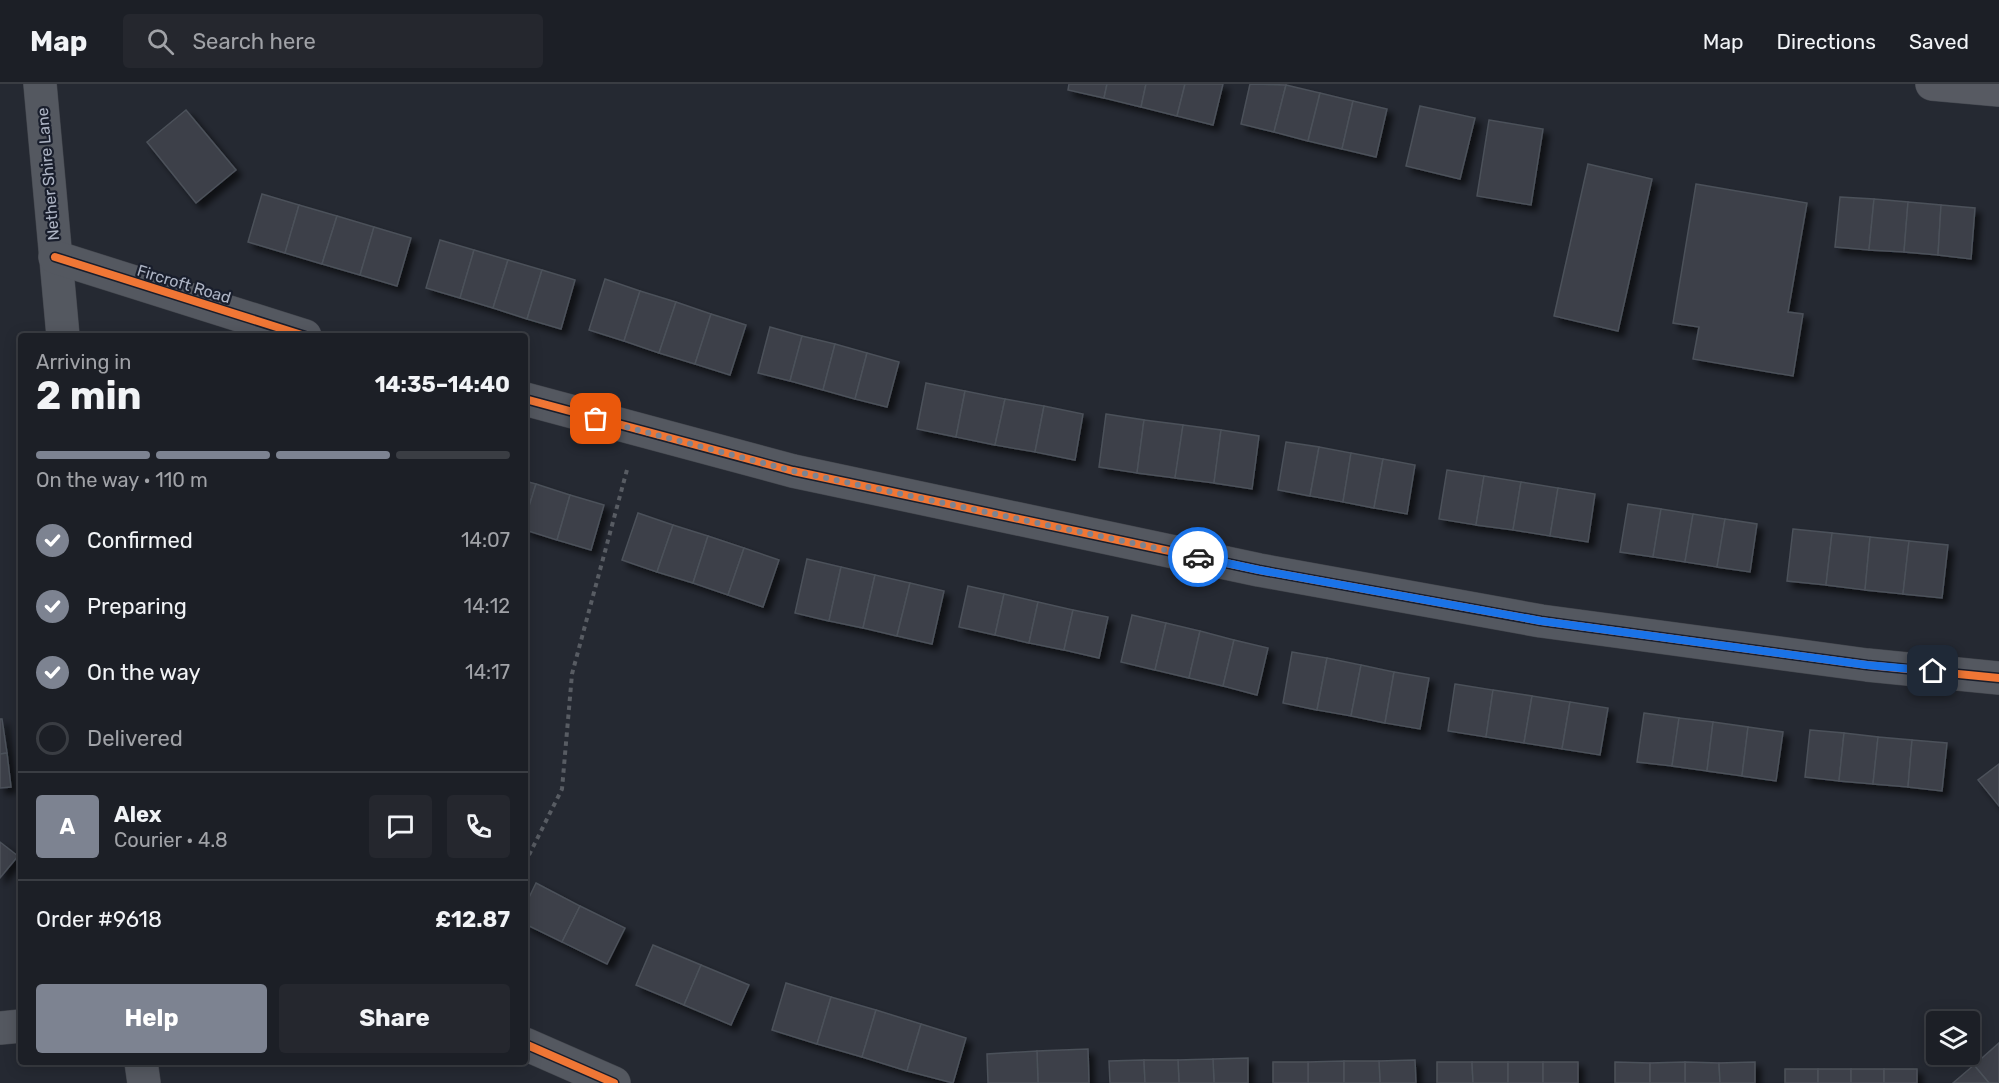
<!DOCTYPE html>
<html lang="en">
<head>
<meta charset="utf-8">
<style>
	:root { --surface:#1c1f26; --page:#25272e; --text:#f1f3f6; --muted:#a0a2a7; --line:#3a3d43; --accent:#7d8391 }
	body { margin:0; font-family:Rubik,sans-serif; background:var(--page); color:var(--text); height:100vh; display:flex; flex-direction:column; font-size:22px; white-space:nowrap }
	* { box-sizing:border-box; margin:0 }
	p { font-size:20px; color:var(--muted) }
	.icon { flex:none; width:33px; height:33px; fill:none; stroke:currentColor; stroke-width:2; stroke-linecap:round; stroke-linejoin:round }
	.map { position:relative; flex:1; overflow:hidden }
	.sheet { position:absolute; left:18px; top:249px; width:510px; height:732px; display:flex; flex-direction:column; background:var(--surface); border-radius:6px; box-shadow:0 3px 15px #0003,0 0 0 2px var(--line) }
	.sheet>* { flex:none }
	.tools { position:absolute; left:1926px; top:927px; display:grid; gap:12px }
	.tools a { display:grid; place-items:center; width:54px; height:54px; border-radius:6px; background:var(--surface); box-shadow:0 3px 15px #0003,0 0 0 2px var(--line); font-size:30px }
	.pin { position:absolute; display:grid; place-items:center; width:51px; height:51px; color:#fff; margin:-26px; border-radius:12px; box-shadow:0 3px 9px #0006 }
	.courier { position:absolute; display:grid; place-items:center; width:60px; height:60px; margin:-30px; border:4px solid #1a73e8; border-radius:50%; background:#fff; color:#222; box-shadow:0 2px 8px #0007 }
	.head em { font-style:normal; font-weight:700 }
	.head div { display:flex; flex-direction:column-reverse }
	.head { display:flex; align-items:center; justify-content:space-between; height:102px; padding:0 18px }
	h1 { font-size:39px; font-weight:700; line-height:45px }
	.bar { display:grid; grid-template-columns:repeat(4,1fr); gap:9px 6px; align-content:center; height:72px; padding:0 18px }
	.bar i { height:8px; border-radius:4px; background:var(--line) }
	.bar .on { background:var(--accent) }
	.bar p { grid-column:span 4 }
	.line { display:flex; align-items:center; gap:15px; padding:0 18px; border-top:2px solid var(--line) }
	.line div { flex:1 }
	.round { display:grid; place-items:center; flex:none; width:63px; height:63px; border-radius:6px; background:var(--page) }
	ol { padding:0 18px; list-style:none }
	li { display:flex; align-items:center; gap:18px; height:66px }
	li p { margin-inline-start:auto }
	li .icon { padding:6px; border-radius:50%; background:var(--accent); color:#fff; stroke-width:4 }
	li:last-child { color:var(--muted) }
	li i { width:33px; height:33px; border:3px solid var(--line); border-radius:50% }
	.action { display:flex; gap:12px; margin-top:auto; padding:12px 18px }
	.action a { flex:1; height:69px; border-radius:6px; background:var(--accent); color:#fff; font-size:24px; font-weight:700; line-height:69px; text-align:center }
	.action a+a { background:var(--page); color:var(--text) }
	header { display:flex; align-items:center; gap:36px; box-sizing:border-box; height:84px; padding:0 30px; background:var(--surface); border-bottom:2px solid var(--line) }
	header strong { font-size:28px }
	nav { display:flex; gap:33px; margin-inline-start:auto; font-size:21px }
	.search { width:420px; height:54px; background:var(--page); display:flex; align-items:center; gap:15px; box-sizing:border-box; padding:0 21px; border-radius:6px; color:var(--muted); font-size:22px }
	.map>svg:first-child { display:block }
	.building { fill:#3c4048; stroke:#4c515a; stroke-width:1.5; filter:url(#shadow) }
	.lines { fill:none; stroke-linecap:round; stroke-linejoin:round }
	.minor-casing { stroke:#41444b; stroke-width:34 }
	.major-casing { stroke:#42464e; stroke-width:34 }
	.path { stroke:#585c63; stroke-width:4; stroke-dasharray:4.5 4.5; stroke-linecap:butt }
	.minor { stroke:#545860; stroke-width:33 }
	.major { stroke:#575a62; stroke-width:33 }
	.cycleway-casing { stroke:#191e2c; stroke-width:11 }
	.cycleway { stroke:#f07635; stroke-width:8 }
	.done { stroke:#7d8391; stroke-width:6; stroke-dasharray:0 10.8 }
	.route { stroke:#1a73e8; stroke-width:8 }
	.labels { text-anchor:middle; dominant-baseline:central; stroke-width:4.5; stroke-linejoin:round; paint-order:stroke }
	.street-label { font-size:16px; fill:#adb4c4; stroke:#191e2c }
</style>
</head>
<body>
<header>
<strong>Map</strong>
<div class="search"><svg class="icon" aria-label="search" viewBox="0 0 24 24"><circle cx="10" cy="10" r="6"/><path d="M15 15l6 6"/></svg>Search here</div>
<nav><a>Map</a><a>Directions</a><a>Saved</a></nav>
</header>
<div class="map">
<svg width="1999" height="999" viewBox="0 0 1999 999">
	<defs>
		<filter id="shadow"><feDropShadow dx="5.5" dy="5.5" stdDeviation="3" flood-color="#0009"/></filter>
	</defs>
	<rect width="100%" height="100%" fill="#252932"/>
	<g class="building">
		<path d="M1069 0H1107L1104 14 1068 6Z"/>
		<path d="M1107 0H1146L1141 23 1104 14Z"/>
		<path d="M1146 0H1185L1177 32 1141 23Z"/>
		<path d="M1185 0H1223L1213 41 1177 32Z"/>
		<path d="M1250 0 1286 1 1274 48 1241 40Z"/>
		<path d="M1286 1 1320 9 1308 57 1274 48Z"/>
		<path d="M1320 9 1353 17 1342 65 1308 57Z"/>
		<path d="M1353 17 1387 25 1376 73 1342 65Z"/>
		<path d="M1420 22 1475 34 1460 95 1406 82Z"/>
		<path d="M186 26 236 86 196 119 147 58Z"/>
		<path d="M1489 36 1543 45 1531 121 1477 112Z"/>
		<path d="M1588 80 1652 95 1618 247 1554 232Z"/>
		<path d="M1696 100 1807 119 1788 228 1803 230 1793 292 1693 275 1699 243 1673 239Z"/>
		<path d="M262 110 299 121 285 169 248 158Z"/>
		<path d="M1840 113 1874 115 1869 166 1835 163Z"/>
		<path d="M1874 115 1908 118 1904 168 1869 166Z"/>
		<path d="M1908 118 1941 121 1938 171 1904 168Z"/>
		<path d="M299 121 337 132 322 180 285 169Z"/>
		<path d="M1941 121 1975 124 1971 175 1938 171Z"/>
		<path d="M337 132 374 143 360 191 322 180Z"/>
		<path d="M374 143 411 154 397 202 360 191Z"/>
		<path d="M440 156 474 166 460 214 426 204Z"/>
		<path d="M474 166 508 176 493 224 460 214Z"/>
		<path d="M508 176 542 186 527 235 493 224Z"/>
		<path d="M542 186 575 196 561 245 527 235Z"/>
		<path d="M605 195 640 207 624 257 589 246Z"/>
		<path d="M640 207 676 218 659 269 624 257Z"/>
		<path d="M676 218 711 230 695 280 659 269Z"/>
		<path d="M711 230 746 241 730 291 695 280Z"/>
		<path d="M770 243 802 252 790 297 758 289Z"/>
		<path d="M802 252 835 260 823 306 790 297Z"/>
		<path d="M835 260 867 269 855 315 823 306Z"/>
		<path d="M867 269 899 278 887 323 855 315Z"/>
		<path d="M926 299 965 307 956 353 917 345Z"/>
		<path d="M965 307 1005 315 995 361 956 353Z"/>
		<path d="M1005 315 1044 322 1035 368 995 361Z"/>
		<path d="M1044 322 1083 330 1075 376 1035 368Z"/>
		<path d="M1106 330 1144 336 1137 389 1099 383Z"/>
		<path d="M1144 336 1183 341 1175 394 1137 389Z"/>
		<path d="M1183 341 1221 346 1214 399 1175 394Z"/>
		<path d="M1221 346 1259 352 1252 405 1214 399Z"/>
		<path d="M1286 358 1319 363 1310 412 1278 406Z"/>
		<path d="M1319 363 1351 369 1343 418 1310 412Z"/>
		<path d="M1351 369 1383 375 1374 424 1343 418Z"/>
		<path d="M1383 375 1415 381 1407 430 1374 424Z"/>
		<path d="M1447 386 1484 392 1476 441 1439 435Z"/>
		<path d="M1484 392 1521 398 1513 446 1476 441Z"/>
		<path d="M525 397 536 400 525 435Z"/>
		<path d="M1521 398 1558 404 1550 452 1513 446Z"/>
		<path d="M536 400 570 411 557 456 525 446V435Z"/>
		<path d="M1558 404 1595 410 1588 458 1550 452Z"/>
		<path d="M570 411 604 421 591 466 557 456Z"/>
		<path d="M1628 420 1661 425 1653 473 1620 468Z"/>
		<path d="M1661 425 1693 430 1685 478 1653 473Z"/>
		<path d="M638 429 673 441 657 488 622 476Z"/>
		<path d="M1693 430 1725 435 1717 483 1685 478Z"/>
		<path d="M1725 435 1757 440 1750 488 1717 483Z"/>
		<path d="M673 441 708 452 693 499 657 488Z"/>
		<path d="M1793 445 1832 449 1826 501 1787 497Z"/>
		<path d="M1832 449 1870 453 1865 506 1826 501Z"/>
		<path d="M708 452 744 464 728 511 693 499Z"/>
		<path d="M1870 453 1909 457 1903 510 1865 506Z"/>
		<path d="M1909 457 1948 461 1942 514 1903 510Z"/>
		<path d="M744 464 779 476 763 523 728 511Z"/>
		<path d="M807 475 841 483 829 537 795 529Z"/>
		<path d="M841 483 875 491 863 544 829 537Z"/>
		<path d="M875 491 910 499 897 552 863 544Z"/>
		<path d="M910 499 944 507 932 560 897 552Z"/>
		<path d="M968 502 1004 510 995 551 959 543Z"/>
		<path d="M1004 510 1038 518 1029 559 995 551Z"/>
		<path d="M1038 518 1073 526 1064 566 1029 559Z"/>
		<path d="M1073 526 1108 533 1099 574 1064 566Z"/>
		<path d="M1132 531 1166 539 1155 586 1121 578Z"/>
		<path d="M1166 539 1200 547 1189 594 1155 586Z"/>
		<path d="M1200 547 1234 556 1223 602 1189 594Z"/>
		<path d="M1234 556 1268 564 1257 611 1223 602Z"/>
		<path d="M1292 568 1327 574 1317 626 1283 619Z"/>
		<path d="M1327 574 1361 581 1351 632 1317 626Z"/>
		<path d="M1361 581 1394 588 1385 639 1351 632Z"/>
		<path d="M1394 588 1429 594 1420 645 1385 639Z"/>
		<path d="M1455 600 1493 606 1486 653 1448 647Z"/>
		<path d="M1493 606 1532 612 1524 659 1486 653Z"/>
		<path d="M1532 612 1570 618 1562 665 1524 659Z"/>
		<path d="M1570 618 1608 624 1600 671 1562 665Z"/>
		<path d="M1644 629 1679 634 1672 682 1637 678Z"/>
		<path d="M1679 634 1713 638 1707 687 1672 682Z"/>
		<path d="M0 635H2L7 669 0 670Z"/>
		<path d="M1713 638 1748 643 1742 692 1707 687Z"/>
		<path d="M1748 643 1783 648 1776 697 1742 692Z"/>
		<path d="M1810 646 1844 649 1839 697 1805 693Z"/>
		<path d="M1844 649 1878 653 1873 700 1839 697Z"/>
		<path d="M1878 653 1912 656 1908 703 1873 700Z"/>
		<path d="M1912 656 1947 659 1942 707 1908 703Z"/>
		<path d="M7 669 11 703 0 704V670Z"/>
		<path d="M1999 680V722L1978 696Z"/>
		<path d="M0 758 18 772 0 794Z"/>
		<path d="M536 799 580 822 562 858 525 840V822Z"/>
		<path d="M580 822 625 844 607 880 562 858Z"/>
		<path d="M653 861 701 881 684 921 636 901Z"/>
		<path d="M701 881 749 901 731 941 684 921Z"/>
		<path d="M786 899 831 913 817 960 772 946Z"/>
		<path d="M831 913 876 926 862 973 817 960Z"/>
		<path d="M876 926 921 940 907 987 862 973Z"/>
		<path d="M921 940 966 954 953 999 907 987Z"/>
		<path d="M1999 959V999H1989L1974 981Z"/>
		<path d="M1088 965 1089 999H1038L1037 967Z"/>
		<path d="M1037 967 1038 999H988L987 970Z"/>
		<path d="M1248 974V999H1214L1213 975Z"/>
		<path d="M1213 975 1214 999H1179L1178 976Z"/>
		<path d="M1144 976 1145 999H1110L1109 977Z"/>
		<path d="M1144 976H1178L1179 999H1145Z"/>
		<path d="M1415 976 1416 999H1380L1379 977Z"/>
		<path d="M1344 977V999H1308V978Z"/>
		<path d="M1344 977H1379L1380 999H1344Z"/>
		<rect x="1273" y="978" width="35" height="21"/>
		<path d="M1437 978H1472L1473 999H1437Z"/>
		<path d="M1472 978H1508V999H1473Z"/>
		<rect x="1508" y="978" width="35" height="21"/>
		<rect x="1543" y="978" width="35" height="21"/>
		<path d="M1615 978 1650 979V999H1615Z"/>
		<path d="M1685 978 1719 979 1720 999H1685Z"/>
		<path d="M1685 978V999H1650V979Z"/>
		<path d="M1755 978V999H1720L1719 979Z"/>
		<path d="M1974 981 1989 999H1953Z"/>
		<rect x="1785" y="985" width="33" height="14"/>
		<rect x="1818" y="985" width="33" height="14"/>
		<rect x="1851" y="985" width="33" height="14"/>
		<rect x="1884" y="985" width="33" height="14"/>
	</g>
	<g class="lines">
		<defs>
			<g id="minor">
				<path d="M40 0 63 252"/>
				<path d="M55 173 305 252"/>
				<path d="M525 315 793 387 1259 486 1541 537 1867 581 1999 594"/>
				<path d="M0 944 21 942"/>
				<path d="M525 960 614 999"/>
				<path d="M141 978 144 999"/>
			</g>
			<path id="major" d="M1932 0 1999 6"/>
		</defs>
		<use href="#minor" class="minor-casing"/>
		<use href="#major" class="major-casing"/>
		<path class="path" d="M525 779 562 705 572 590 628 382"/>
		<use href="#minor" class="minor"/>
		<use href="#major" class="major"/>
		<defs>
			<g id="cycleway">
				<path d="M55 173 305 252"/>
				<path d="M525 315 793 387 1259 486 1541 537 1867 581 1999 594"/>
				<path d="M525 960 614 999"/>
			</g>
		</defs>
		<use href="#cycleway" class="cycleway-casing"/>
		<use href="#cycleway" class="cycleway"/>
	</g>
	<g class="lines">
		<path class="done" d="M596 335 793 387 1198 473"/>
		<path class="route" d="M1198 473 1259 486 1541 537 1867 581 1933 587"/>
	</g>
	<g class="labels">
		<g class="street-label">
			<text transform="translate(48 90) rotate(-95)">Nether Shire Lane</text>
			<text transform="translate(184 200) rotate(17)">Fircroft Road</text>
		</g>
	</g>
</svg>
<div class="tools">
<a><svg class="icon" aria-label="layers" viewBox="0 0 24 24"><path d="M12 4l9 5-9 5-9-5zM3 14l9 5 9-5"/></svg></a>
</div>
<div class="pin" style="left:596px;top:335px;background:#ea580c"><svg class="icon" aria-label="bag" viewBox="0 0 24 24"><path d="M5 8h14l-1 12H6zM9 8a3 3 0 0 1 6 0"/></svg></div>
<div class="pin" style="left:1933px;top:587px;background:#1f2937"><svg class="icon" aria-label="home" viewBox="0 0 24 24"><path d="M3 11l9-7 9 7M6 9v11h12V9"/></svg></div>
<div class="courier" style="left:1198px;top:473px"><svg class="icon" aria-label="car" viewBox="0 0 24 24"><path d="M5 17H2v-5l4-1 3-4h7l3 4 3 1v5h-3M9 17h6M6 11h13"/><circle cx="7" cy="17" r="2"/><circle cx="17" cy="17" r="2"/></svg></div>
<section class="sheet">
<div class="head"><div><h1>2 min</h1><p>Arriving in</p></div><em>14:35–14:40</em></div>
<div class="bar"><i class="on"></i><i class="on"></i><i class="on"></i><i></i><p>On the way · 110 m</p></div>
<ol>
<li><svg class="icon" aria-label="check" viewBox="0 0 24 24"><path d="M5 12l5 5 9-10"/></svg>Confirmed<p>14:07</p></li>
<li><svg class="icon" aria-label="check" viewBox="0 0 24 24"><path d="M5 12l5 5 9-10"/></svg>Preparing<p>14:12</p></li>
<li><svg class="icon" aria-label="check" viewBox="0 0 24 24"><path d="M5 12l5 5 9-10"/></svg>On the way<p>14:17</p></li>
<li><i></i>Delivered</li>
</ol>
<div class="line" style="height:108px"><b class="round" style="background:var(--accent);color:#fff">A</b><div><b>Alex</b><p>Courier · 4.8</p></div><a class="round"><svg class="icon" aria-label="chat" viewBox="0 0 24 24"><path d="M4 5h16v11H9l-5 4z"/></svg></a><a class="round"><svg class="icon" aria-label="phone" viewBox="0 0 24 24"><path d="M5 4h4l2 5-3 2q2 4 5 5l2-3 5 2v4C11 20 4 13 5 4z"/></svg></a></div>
<div class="line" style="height:78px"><div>Order #9618</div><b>£12.87</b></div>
<div class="action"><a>Help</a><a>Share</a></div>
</section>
</div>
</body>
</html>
